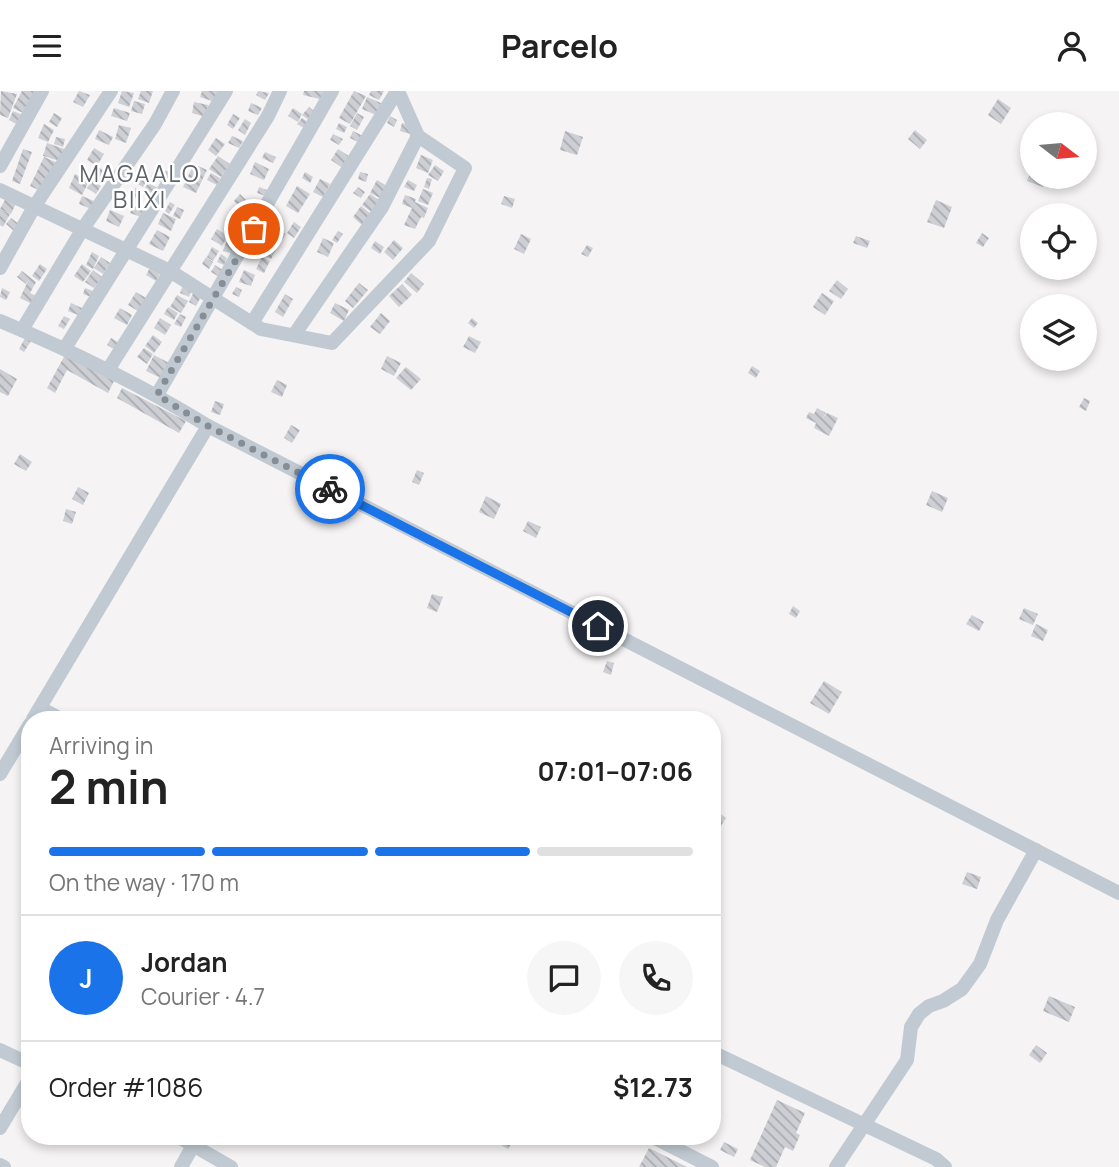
<!DOCTYPE html>
<html lang="en">
<head>
<meta charset="utf-8">
<style>
	:root { --surface:#fff; --page:#f6f6f6; --text:#222; --muted:#767676; --line:#e0e0e0; --accent:#1a73e8 }
	body { margin:0; font-family:Manrope,sans-serif; background:var(--page); color:var(--text); height:100vh; display:flex; flex-direction:column; font-size:26px; white-space:nowrap }
	* { box-sizing:border-box; margin:0 }
	p { font-size:23px; color:var(--muted) }
	.icon { flex:none; width:38px; height:38px; fill:none; stroke:currentColor; stroke-width:2; stroke-linecap:round; stroke-linejoin:round }
	.map { position:relative; flex:1; overflow:hidden }
	.side { position:absolute; left:21px; top:620px; width:700px; height:434px; display:flex; flex-direction:column; background:var(--surface); border-radius:28px; box-shadow:0 4px 10px #0003 }
	.side>* { flex:none }
	.needle { width:46px; rotate:106deg }
	.tools { position:absolute; left:1020px; top:21px; display:grid; gap:14px }
	.tools a { display:grid; place-items:center; width:77px; height:77px; border-radius:50%; background:var(--surface); box-shadow:0 4px 10px #0003; font-size:35px }
	.pin { position:absolute; display:grid; place-items:center; width:60px; height:60px; color:#fff; margin:-30px; border:4px solid #fff; border-radius:50%; box-shadow:0 2px 7px #0007 }
	.courier { position:absolute; display:grid; place-items:center; width:70px; height:70px; margin:-35px; border:5px solid #1a73e8; border-radius:50%; background:#fff; color:#222; box-shadow:0 2px 9px #0007 }
	.summary em { font-style:normal; font-weight:700 }
	.summary div { display:flex; flex-direction:column-reverse }
	.summary { display:flex; align-items:center; justify-content:space-between; height:119px; padding:0 28px }
	h1 { font-size:46px; font-weight:700; line-height:52px }
	.bar { display:grid; grid-template-columns:repeat(4,1fr); gap:10px 7px; align-content:center; height:84px; padding:0 28px }
	.bar i { height:9px; border-radius:5px; background:var(--line) }
	.bar .selected { background:var(--accent) }
	.bar p { grid-column:span 4 }
	.line { display:flex; align-items:center; gap:18px; padding:0 28px; border-top:2px solid var(--line) }
	.line div { flex:1 }
	.round { display:grid; place-items:center; flex:none; width:74px; height:74px; border-radius:37px; background:var(--page) }
	header { display:flex; justify-content:space-between; align-items:center; height:91px; padding:0 28px; background:var(--surface); font-size:32px; font-weight:700 }
	.map>svg:first-child { display:block }
	.building { fill:url(#building-back-hatch) }
	.lines { fill:none; stroke-linecap:round; stroke-linejoin:round }
	.minor { stroke:#c1cad2; stroke-width:14 }
	.done { stroke:#868d94; stroke-width:7; stroke-dasharray:0 12.6 }
	.route { stroke:#1a73e8; stroke-width:9 }
	.labels { text-anchor:middle; dominant-baseline:central; stroke-width:5; stroke-linejoin:round; paint-order:stroke }
	.quarter-label { font-size:23px; letter-spacing:2px; fill:#5f6368; stroke:#fff }
</style>
</head>
<body>
<header><svg class="icon" aria-label="menu" viewBox="0 0 24 24"><path d="M4 6h16M4 12h16M4 18h16"/></svg>Parcelo<svg class="icon" aria-label="person" viewBox="0 0 24 24"><circle cx="12" cy="8" r="4"/><path d="M4 21q1-7 8-7t8 7"/></svg></header>
<div class="map">
<svg width="1119" height="1076" viewBox="0 0 1119 1076">
	<defs>
		<pattern id="building-back-hatch" width="6" height="6" patternUnits="userSpaceOnUse" patternTransform="scale(1.75)"><rect width="6" height="6" fill="#cdcfd5"/><path d="M-1 5l2 2M0 0l6 6M5-1l2 2" fill="none" stroke="#a8abb0"/></pattern>
	</defs>
	<rect width="100%" height="100%" fill="#f5f3f3"/>
	<g class="building">
		<path d="M1 0 17 3 8 27 0 24Z"/>
		<path d="M22 0H37L25 23 13 17Z"/>
		<path d="M79 0 90 4 83 16 73 11Z"/>
		<path d="M122 0 134 2 129 16 118 12Z"/>
		<path d="M141 0H153L149 12 138 8Z"/>
		<path d="M202 0H218L215 11 200 6Z"/>
		<path d="M258 0 269 2 265 9 256 4Z"/>
		<path d="M304 0H326L324 9 303 4Z"/>
		<path d="M354 0 366 5 350 33 339 27Z"/>
		<path d="M371 0H384L379 9 369 4Z"/>
		<path d="M367 6 381 12 376 24 362 18Z"/>
		<path d="M998 8 1011 17 1001 33 988 24Z"/>
		<path d="M134 10 145 13 142 23 131 20Z"/>
		<path d="M194 11 208 14 205 26 192 22Z"/>
		<path d="M251 12 262 17 258 24 248 20Z"/>
		<path d="M309 16 320 25 314 33 302 24Z"/>
		<path d="M114 17 130 22 127 30 111 25Z"/>
		<path d="M293 17 302 23 298 31 288 25Z"/>
		<path d="M13 20 23 24 18 34 9 29Z"/>
		<path d="M54 22 62 27 57 36 49 31Z"/>
		<path d="M357 22 364 26 357 39 350 35Z"/>
		<path d="M233 23 240 27 233 38 227 34Z"/>
		<path d="M390 25 397 29 394 36 387 32Z"/>
		<path d="M302 27 308 31 304 37 297 33Z"/>
		<path d="M245 28 251 32 245 44 238 39Z"/>
		<path d="M339 32 347 36 344 42 336 38Z"/>
		<path d="M402 32 413 35 410 43 400 40Z"/>
		<path d="M44 33 54 39 48 51 38 47Z"/>
		<path d="M119 34 131 37 126 52 115 48Z"/>
		<path d="M99 39 113 46 109 54 95 48Z"/>
		<path d="M915 39 927 49 920 58 908 48Z"/>
		<path d="M353 40 363 45 360 52 350 47Z"/>
		<path d="M565 40 583 46 577 64 560 59Z"/>
		<path d="M333 43 343 48 339 54 330 49Z"/>
		<path d="M232 45 243 50 239 57 228 52Z"/>
		<path d="M56 46 65 48 63 56 54 53Z"/>
		<path d="M216 47 225 53 216 65 208 59Z"/>
		<path d="M1028 49 1032 51V70L1020 62Z"/>
		<path d="M47 52 67 59 63 71 43 65Z"/>
		<path d="M94 57 104 63 97 75 87 69Z"/>
		<path d="M23 58 32 61 20 93 12 90Z"/>
		<path d="M338 58 352 67 344 78 331 69Z"/>
		<path d="M265 61 276 66 273 72 262 67Z"/>
		<path d="M421 64 433 69 428 82 416 77Z"/>
		<path d="M218 65 230 73 221 86 209 78Z"/>
		<path d="M44 66 60 73 46 103 30 95Z"/>
		<path d="M255 71 269 78 264 89 250 83Z"/>
		<path d="M194 73 207 79 196 102 183 96Z"/>
		<path d="M435 74 444 80 438 90 428 84Z"/>
		<path d="M156 75 168 81 163 92 151 86Z"/>
		<path d="M98 76 105 80 99 91 92 87Z"/>
		<path d="M1032 77V86H1047L1043 96 1027 90Z"/>
		<path d="M140 80 149 85 143 96 134 91Z"/>
		<path d="M305 81 313 86 310 92 302 87Z"/>
		<path d="M360 81 368 83 366 91 358 88Z"/>
		<path d="M211 82 220 87 217 94 207 89Z"/>
		<path d="M75 83 89 90 82 104 69 97Z"/>
		<path d="M427 87 432 88 429 98 424 96Z"/>
		<path d="M320 88 330 93 323 106 313 101Z"/>
		<path d="M92 89 101 95 96 103 87 97Z"/>
		<path d="M377 89 387 95 380 107 370 102Z"/>
		<path d="M408 89 417 94 414 100 404 96Z"/>
		<path d="M148 92 158 97 154 104 144 99Z"/>
		<path d="M297 95 310 103 298 122 286 115Z"/>
		<path d="M259 96 267 99 265 105 257 102Z"/>
		<path d="M358 96 365 101 361 107 353 102Z"/>
		<path d="M135 97 140 99 134 110 129 108Z"/>
		<path d="M423 98 433 102 428 114 418 110Z"/>
		<path d="M8 103 18 108 11 123 0 118Z"/>
		<path d="M240 103 249 112 243 119 234 110Z"/>
		<path d="M370 103 381 110 373 122 362 114Z"/>
		<path d="M405 104 416 108 415 111 428 117 424 127 421 126 415 138 404 134 412 117 402 113Z"/>
		<path d="M82 105 94 110 91 118 79 113Z"/>
		<path d="M504 105 515 108 512 117 501 113Z"/>
		<path d="M936 109 952 116 944 137 927 131Z"/>
		<path d="M170 111 175 114 169 123 165 120Z"/>
		<path d="M133 115 143 118 141 126 130 122Z"/>
		<path d="M361 115 371 123 362 134 353 126Z"/>
		<path d="M177 116 184 119 180 128 173 125Z"/>
		<path d="M0 118 10 123 3 136 0 134Z"/>
		<path d="M110 119 124 125 119 136 106 130Z"/>
		<path d="M246 119 256 126 250 135 240 127Z"/>
		<path d="M163 122 176 128 171 140 158 133Z"/>
		<path d="M11 127 19 133 14 140 6 133Z"/>
		<path d="M294 131 301 136 294 147 287 142Z"/>
		<path d="M238 133 246 140 239 149 230 143Z"/>
		<path d="M276 136 286 143 280 151 270 144Z"/>
		<path d="M217 138 228 145 222 155 211 148Z"/>
		<path d="M157 139 170 146 163 160 149 153Z"/>
		<path d="M338 140 343 143 337 152 332 149Z"/>
		<path d="M982 142 989 147 983 156 976 152Z"/>
		<path d="M521 143 531 148 524 163 514 158Z"/>
		<path d="M856 145 870 150 867 157 853 152Z"/>
		<path d="M228 146 239 150 234 163 223 160Z"/>
		<path d="M323 147 334 152 328 166 317 161Z"/>
		<path d="M267 148 278 154 271 168 260 162Z"/>
		<path d="M394 149 403 157 393 169 384 161Z"/>
		<path d="M375 150 384 156 380 163 371 157Z"/>
		<path d="M587 154 593 157 588 166 581 163Z"/>
		<path d="M212 156 219 160 213 170 207 166Z"/>
		<path d="M92 161 99 165 93 178 86 174Z"/>
		<path d="M221 163 227 167 224 174 217 171Z"/>
		<path d="M101 166 110 172 103 183 94 177Z"/>
		<path d="M206 166 213 171 209 178 202 173Z"/>
		<path d="M262 166 270 170 264 182 256 178Z"/>
		<path d="M153 171 163 176 156 190 146 184Z"/>
		<path d="M40 173 47 178 39 190 32 185Z"/>
		<path d="M82 173 91 180 83 191 74 185Z"/>
		<path d="M215 174 224 180 221 187 211 181Z"/>
		<path d="M93 179 102 186 94 197 85 191Z"/>
		<path d="M244 179 255 184 251 195 239 191Z"/>
		<path d="M22 180 36 191 30 202 40 207 36 215 20 207 29 188 26 193 17 186Z"/>
		<path d="M411 182 424 193 417 202 404 191Z"/>
		<path d="M837 189 848 198 841 208 829 200Z"/>
		<path d="M359 192 368 199 353 217 345 210Z"/>
		<path d="M402 193 412 204 399 216 389 205Z"/>
		<path d="M183 194 192 198 189 206 180 202Z"/>
		<path d="M236 196 242 199 239 206 232 203Z"/>
		<path d="M2 197 10 201 6 209 0 206Z"/>
		<path d="M85 197 93 200 91 206 83 203Z"/>
		<path d="M195 198 203 202 196 215 189 211Z"/>
		<path d="M136 201 146 207 138 220 128 214Z"/>
		<path d="M822 202 834 210 825 224 813 216Z"/>
		<path d="M285 203 293 208 283 226 275 221Z"/>
		<path d="M177 204 188 210 181 222 170 216Z"/>
		<path d="M71 212 82 217 78 224 68 220Z"/>
		<path d="M335 212 349 219 344 230 330 222Z"/>
		<path d="M168 216 178 222 174 229 164 223Z"/>
		<path d="M120 217 132 224 127 234 114 227Z"/>
		<path d="M381 222 390 230 380 243 370 236Z"/>
		<path d="M180 223 186 226 181 236 174 233Z"/>
		<path d="M64 225 70 228 64 238 58 235Z"/>
		<path d="M1032 225V242L1024 236Z"/>
		<path d="M160 227 171 234 165 244 154 237Z"/>
		<path d="M472 227 478 232 474 237 468 232Z"/>
		<path d="M153 244 162 251 154 262 145 255Z"/>
		<path d="M469 245 481 251 475 262 463 256Z"/>
		<path d="M25 247 31 250 24 261 19 258Z"/>
		<path d="M111 247 121 253 117 260 107 254Z"/>
		<path d="M144 257 153 263 147 273 137 266Z"/>
		<path d="M65 264 114 290 108 302 67 279 55 302 47 297Z"/>
		<path d="M154 264 171 273 163 288 146 280Z"/>
		<path d="M387 265 401 272 394 285 381 278Z"/>
		<path d="M752 275 760 280 756 287 748 282Z"/>
		<path d="M406 276 421 288 411 299 396 287Z"/>
		<path d="M0 278 17 288 8 305 0 301Z"/>
		<path d="M277 289 287 294 282 306 271 301Z"/>
		<path d="M122 297 186 330 179 342 117 307Z"/>
		<path d="M1084 307 1090 310 1086 320 1079 316Z"/>
		<path d="M215 310 224 313 220 324 211 321Z"/>
		<path d="M817 317 826 322 822 328 827 322 838 327 829 345 814 337 816 332 806 327 809 321 814 323Z"/>
		<path d="M291 334 300 339 292 352 284 347Z"/>
		<path d="M20 363 32 371 26 380 14 373Z"/>
		<path d="M417 379 424 382 419 394 412 391Z"/>
		<path d="M78 396 89 402 83 414 72 408Z"/>
		<path d="M932 400 948 407 942 421 926 414Z"/>
		<path d="M486 405 501 413 494 428 479 421Z"/>
		<path d="M66 418 76 421 72 433 63 430Z"/>
		<path d="M528 430 541 436 536 447 523 440Z"/>
		<path d="M432 503 443 506 437 521 427 517Z"/>
		<path d="M793 515 800 520 796 527 789 523Z"/>
		<path d="M1024 517 1038 523 1033 534 1019 528Z"/>
		<path d="M972 524 984 531 979 540 966 533Z"/>
		<path d="M1036 533 1048 539 1043 550 1031 545Z"/>
		<path d="M599 542 612 550 606 560 592 552Z"/>
		<path d="M607 570 614 572 611 584 603 581Z"/>
		<path d="M824 590 842 601 829 623 810 612Z"/>
		<path d="M712 713 721 718 719 722 726 727 716 743 712 741Z"/>
		<path d="M967 781 981 786 977 798 962 793Z"/>
		<path d="M1049 905 1075 916 1069 931 1043 920Z"/>
		<path d="M1036 954 1047 962 1040 972 1029 964Z"/>
		<path d="M777 1009 805 1022 796 1042 800 1044 793 1060 785 1056 776 1076H765L750 1069Z"/>
		<path d="M500 1045 516 1046 508 1058 496 1051Z"/>
		<path d="M724 1051 738 1058 734 1066 720 1059Z"/>
		<path d="M649 1057 687 1076H639Z"/>
	</g>
	<g class="lines">
		<g class="minor">
			<path d="M0 75 42 0"/>
			<path d="M0 99 170 180 261 238 332 252 429 150 465 77 418 45 398 0"/>
			<path d="M0 177 34 116 111 0"/>
			<path d="M0 230C72 260 141 294 208 335L1119 802"/>
			<path d="M252 232 397 0"/>
			<path d="M22 239 82 139 155 33 173 0"/>
			<path d="M294 244 382 116 418 45"/>
			<path d="M65 257 226 0"/>
			<path d="M108 279 268 25 280 0"/>
			<path d="M157 304 332 0"/>
			<path d="M40 617 61 628"/>
			<path d="M33 628 208 335"/>
			<path d="M0 683 30 633"/>
			<path d="M0 959 30 973"/>
			<path d="M712 961 936 1068 945 1076"/>
			<path d="M0 1037 30 987"/>
			<path d="M177 1045 231 1076"/>
			<path d="M651 1045 712 1076"/>
			<path d="M0 1074 4 1076"/>
			<path d="M181 1076 194 1053"/>
			<path d="M836 1076 907 969 911 936 919 923 929 915 943 910 962 898 980 873 997 829 1036 759"/>
		</g>
	</g>
	<g class="lines">
		<path class="done" d="M254 138 157 304 208 335 330 398"/>
		<path class="route" d="M330 398 598 535"/>
	</g>
	<g class="labels">
		<g class="quarter-label">
			<text x="140" y="82">MAGAALO<tspan x="140" dy="26">BIIXI</tspan></text>
		</g>
	</g>
</svg>
<div class="tools">
<a><svg class="needle" viewBox="-14 -14 28 28"><path d="M0-13l5 13h-10z" fill="#e53935"/><path d="M0 13l5-13h-10z" fill="#767676"/></svg></a>
<a><svg class="icon" aria-label="locate" viewBox="0 0 24 24"><circle cx="12" cy="12" r="6"/><path d="M12 2v4M12 18v4M2 12h4M18 12h4"/></svg></a>
<a><svg class="icon" aria-label="layers" viewBox="0 0 24 24"><path d="M12 4l9 5-9 5-9-5zM3 14l9 5 9-5"/></svg></a>
</div>
<div class="pin" style="left:254px;top:138px;background:#ea580c"><svg class="icon" aria-label="bag" viewBox="0 0 24 24"><path d="M5 8h14l-1 12H6zM9 8a3 3 0 0 1 6 0"/></svg></div>
<div class="pin" style="left:598px;top:535px;background:#1f2937"><svg class="icon" aria-label="home" viewBox="0 0 24 24"><path d="M3 11l9-7 9 7M6 9v11h12V9"/></svg></div>
<div class="courier" style="left:330px;top:398px"><svg class="icon" aria-label="bike" viewBox="0 0 24 24"><circle cx="6" cy="16" r="4"/><circle cx="18" cy="16" r="4"/><path d="M6 16l4-8h5l3 8M10 8l3 8H6M13 5h3"/></svg></div>
<section class="side">
<div class="summary"><div><h1>2 min</h1><p>Arriving in</p></div><em>07:01–07:06</em></div>
<div class="bar"><i class="selected"></i><i class="selected"></i><i class="selected"></i><i></i><p>On the way · 170 m</p></div>
<div class="line" style="height:126px"><b class="round" style="background:var(--accent);color:#fff">J</b><div><b>Jordan</b><p>Courier · 4.7</p></div><a class="round"><svg class="icon" aria-label="chat" viewBox="0 0 24 24"><path d="M4 5h16v11H9l-5 4z"/></svg></a><a class="round"><svg class="icon" aria-label="phone" viewBox="0 0 24 24"><path d="M5 4h4l2 5-3 2q2 4 5 5l2-3 5 2v4C11 20 4 13 5 4z"/></svg></a></div>
<div class="line" style="height:91px"><div>Order #1086</div><b>$12.73</b></div>
</section>
</div>
</body>
</html>
